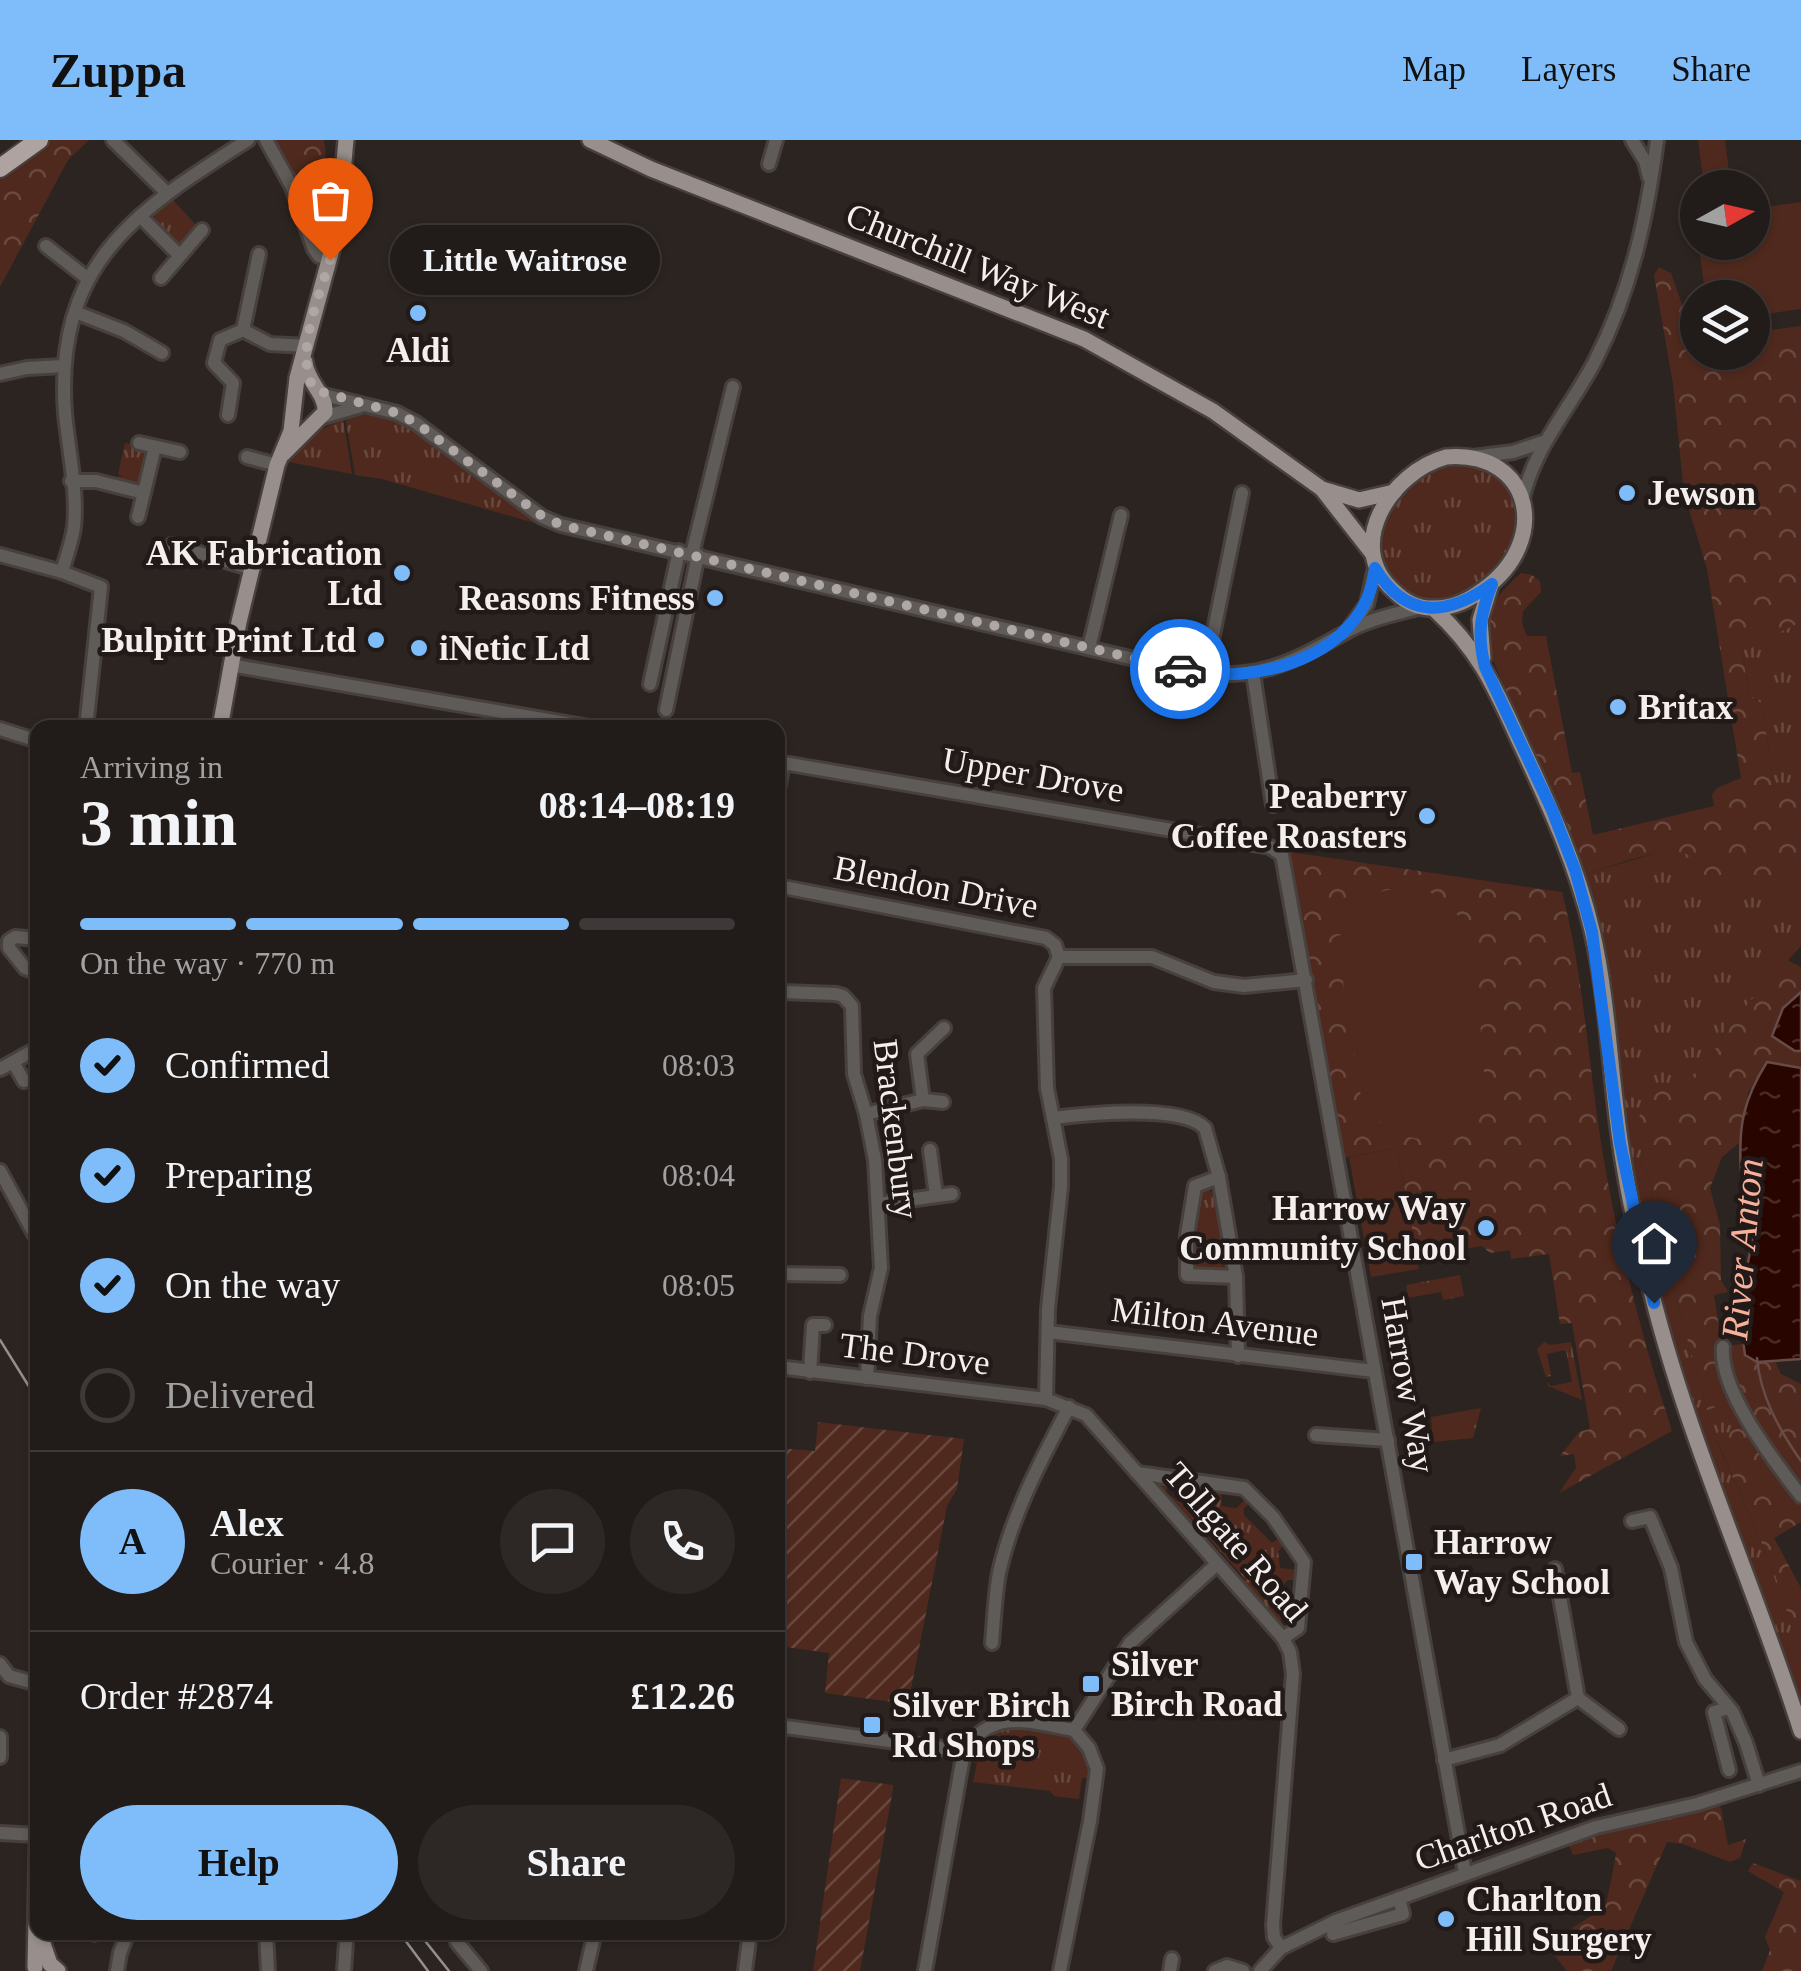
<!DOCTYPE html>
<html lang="en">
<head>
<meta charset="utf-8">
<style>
	:root { --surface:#211b19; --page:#2d2826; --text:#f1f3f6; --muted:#a2a1a2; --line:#3e3938; --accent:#7ebdf9 }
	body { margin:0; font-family:"Times New Roman",serif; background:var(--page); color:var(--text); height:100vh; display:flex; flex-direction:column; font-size:38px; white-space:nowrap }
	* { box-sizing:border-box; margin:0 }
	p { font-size:32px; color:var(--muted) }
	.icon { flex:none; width:55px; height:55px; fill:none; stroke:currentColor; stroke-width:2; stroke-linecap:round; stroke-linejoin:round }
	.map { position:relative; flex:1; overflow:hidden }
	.drawer { position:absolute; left:30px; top:580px; width:755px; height:1220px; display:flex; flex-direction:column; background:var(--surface); border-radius:20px; box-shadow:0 2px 8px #0004,0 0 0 2px var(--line) }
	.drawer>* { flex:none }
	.needle { width:65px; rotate:82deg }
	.controls { position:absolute; left:1680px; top:30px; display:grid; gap:20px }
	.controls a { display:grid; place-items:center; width:90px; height:90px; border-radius:50%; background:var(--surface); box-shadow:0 2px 8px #0004,0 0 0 2px var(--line); font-size:50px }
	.pin { position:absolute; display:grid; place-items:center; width:85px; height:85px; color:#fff; margin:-102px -42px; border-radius:50% 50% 50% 0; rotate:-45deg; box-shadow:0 0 10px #0007 }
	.pin .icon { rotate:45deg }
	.courier { position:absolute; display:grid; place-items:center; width:100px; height:100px; margin:-50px; border:8px solid #1a73e8; border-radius:50%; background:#fff; color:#222; box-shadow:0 2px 12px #0007 }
	.bubble { position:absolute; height:70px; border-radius:35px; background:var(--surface); box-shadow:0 2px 8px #0004,0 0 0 2px var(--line); font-size:32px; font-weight:800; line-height:70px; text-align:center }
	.head em { font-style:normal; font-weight:800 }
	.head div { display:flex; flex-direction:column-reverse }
	.head { display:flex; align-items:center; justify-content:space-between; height:170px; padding:0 50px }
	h1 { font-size:65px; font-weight:800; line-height:75px }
	.bar { display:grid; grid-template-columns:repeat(4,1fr); gap:15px 10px; align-content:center; height:120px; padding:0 50px }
	.bar i { height:12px; border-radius:8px; background:var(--line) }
	.bar .current { background:var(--accent) }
	.bar p { grid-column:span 4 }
	.line { display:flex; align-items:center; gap:25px; padding:0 50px; border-top:2px solid var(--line) }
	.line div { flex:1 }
	.round { display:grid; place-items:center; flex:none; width:105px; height:105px; border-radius:52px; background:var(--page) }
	ol { padding:0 50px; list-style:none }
	li { display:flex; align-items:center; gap:30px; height:110px }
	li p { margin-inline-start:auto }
	li .icon { padding:10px; border-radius:50%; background:var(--accent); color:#111; stroke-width:4 }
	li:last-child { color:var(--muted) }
	li i { width:55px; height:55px; border:5px solid var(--line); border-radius:50% }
	.button { display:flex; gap:20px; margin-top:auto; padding:20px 50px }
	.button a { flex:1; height:115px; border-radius:60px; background:var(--accent); color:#111; font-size:40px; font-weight:800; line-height:115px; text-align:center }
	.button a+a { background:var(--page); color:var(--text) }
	header { display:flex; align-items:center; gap:60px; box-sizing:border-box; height:140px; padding:0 50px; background:var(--accent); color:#111 }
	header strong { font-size:48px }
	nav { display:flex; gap:55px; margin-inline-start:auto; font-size:35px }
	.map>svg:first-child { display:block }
	.grass { fill:url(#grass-tufts) }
	.forest { fill:url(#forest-crowns) }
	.garden { fill:url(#garden-furrows) }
	.pitch { fill:#4f291d }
	.water { fill:url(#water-ripples); stroke:#664b47; stroke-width:2.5 }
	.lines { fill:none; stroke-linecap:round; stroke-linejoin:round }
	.stream { stroke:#664b47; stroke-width:2.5 }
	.minor-casing { stroke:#48403d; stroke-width:18 }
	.major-casing { stroke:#48403d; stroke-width:20 }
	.highway-casing { stroke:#48403d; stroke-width:22 }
	.minor { stroke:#5f5b59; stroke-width:12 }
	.major { stroke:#988f8c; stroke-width:15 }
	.highway { stroke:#aea3a0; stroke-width:18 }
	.rail { stroke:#968f8c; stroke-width:2.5 }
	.done { stroke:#aea7a5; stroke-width:10; stroke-dasharray:0 18 }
	.route { stroke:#1a73e8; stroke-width:12 }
	.poi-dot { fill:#7ebdf9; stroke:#221a18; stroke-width:4 }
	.labels { text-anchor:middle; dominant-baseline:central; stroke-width:9; stroke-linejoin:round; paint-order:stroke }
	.street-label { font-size:35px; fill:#f4eeec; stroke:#221a18 }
	.poi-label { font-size:35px; font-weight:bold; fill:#f4eeec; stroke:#221a18; text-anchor:start }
	.water-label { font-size:38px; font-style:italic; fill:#f7b09a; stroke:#221a18 }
</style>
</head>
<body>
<header>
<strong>Zuppa</strong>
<nav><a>Map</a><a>Layers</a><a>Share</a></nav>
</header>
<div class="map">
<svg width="1801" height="1831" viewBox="0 0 1801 1831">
	<defs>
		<pattern id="grass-tufts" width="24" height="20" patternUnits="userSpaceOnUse" patternTransform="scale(2.5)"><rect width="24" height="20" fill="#4f291d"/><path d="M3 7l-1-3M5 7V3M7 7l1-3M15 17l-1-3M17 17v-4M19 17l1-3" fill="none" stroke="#69483e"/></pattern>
		<pattern id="forest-crowns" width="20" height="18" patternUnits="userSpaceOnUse" patternTransform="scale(2.5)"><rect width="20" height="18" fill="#4f291d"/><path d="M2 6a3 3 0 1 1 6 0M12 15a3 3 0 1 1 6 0" fill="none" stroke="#69483e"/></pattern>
		<pattern id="garden-furrows" width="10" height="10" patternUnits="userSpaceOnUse" patternTransform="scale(2.5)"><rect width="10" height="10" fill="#4f291d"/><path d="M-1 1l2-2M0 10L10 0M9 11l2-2" fill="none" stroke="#69483e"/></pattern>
		<pattern id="water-ripples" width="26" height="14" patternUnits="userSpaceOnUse" patternTransform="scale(2.5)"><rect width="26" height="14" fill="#290500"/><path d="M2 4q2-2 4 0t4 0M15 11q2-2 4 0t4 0" fill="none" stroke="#492a25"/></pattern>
	</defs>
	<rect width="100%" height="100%" fill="#2c2421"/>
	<g class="grass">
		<path d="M172 59 198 87 179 106 155 85V69Z"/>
		<path d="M381 274 403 282 576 395 382 339 355 335 345 276Z"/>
		<path d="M343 279 352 334 289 322 316 292Z"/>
		<path d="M125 303 142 306 148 318 140 345 116 342 118 336 124 337 118 334Z"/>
		<path d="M1466 324C1570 349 1494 479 1423 461 1412 458 1405 453 1397 445 1350 397 1408 322 1466 324Z"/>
		<path d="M1801 482V660L1774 647 1762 564 1749 556 1742 509Z"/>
		<path d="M1801 689V806L1729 885 1704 929 1638 992 1676 1159 1707 1270 1730 1262 1746 1284 1716 1300 1775 1434 1801 1516V1559L1701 1297 1671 1196 1646 1093 1628 994 1604 814 1585 735C1653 712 1729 694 1801 689Z"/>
		<path d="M1206 1048 1214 1054 1226 1130 1192 1128 1196 1057Z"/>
		<path d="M1460 1135 1464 1156 1443 1160 1441 1152 1408 1158 1406 1145Z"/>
		<path d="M1544 1202 1551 1205 1571 1202 1582 1260 1548 1246 1547 1242 1551 1246 1572 1242 1566 1210 1547 1214 1551 1236 1546 1237 1537 1209Z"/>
		<path d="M1481 1268 1473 1298 1433 1302 1431 1277Z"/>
		<path d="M1169 1339 1166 1352 1177 1361H1211L1214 1346 1222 1347 1221 1366 1236 1368 1249 1356 1253 1361 1244 1368V1375L1272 1403 1284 1395 1288 1402 1278 1411 1280 1428 1300 1430 1299 1440H1288L1283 1445 1281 1484 1288 1488 1285 1491 1247 1450 1244 1438 1206 1395 1195 1391 1160 1352 1161 1343Z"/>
		<path d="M1008 1584C1057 1592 1083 1583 1092 1639L1082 1638 1079 1659 1054 1656 1050 1651 973 1642 977 1623 968 1621C975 1599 989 1592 1008 1584Z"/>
	</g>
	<g class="forest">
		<path d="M50 0H89L68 20 0 147V35Z"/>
		<path d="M271 0H324C328 29 328 56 324 86L314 95Z"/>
		<path d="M1659 127 1671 133 1694 199H1697L1698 212H1752L1753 192 1801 186V482L1742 510 1749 556 1762 564 1774 647 1801 660V745L1798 747 1759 742 1724 751C1700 741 1706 734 1692 718 1677 700 1605 728 1585 735L1487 506C1488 468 1492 459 1521 433L1532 435 1540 441 1541 452 1523 471 1522 484 1527 496H1546L1572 633 1580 632 1593 695 1714 666 1712 655 1717 648 1741 638 1707 429 1684 353 1673 244 1654 135Z"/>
		<path d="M1290 712 1562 752C1584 837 1588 923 1602 1009 1618 1105 1642 1199 1672 1291L1559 1353 1576 1328 1574 1314 1560 1316 1579 1292 1590 1289 1572 1183 1560 1184 1549 1114 1511 1119 1510 1110 1490 1113 1482 1106 1417 1117 1397 1008 1342 1018Z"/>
		<path d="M1787 820 1801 827V852L1783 868 1795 911H1801V928L1767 922 1748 952 1739 1003 1722 1017 1710 1048 1720 1085 1721 1140 1728 1152 1714 1155 1722 1206 1743 1204 1745 1215 1757 1222 1774 1219 1781 1234 1801 1244V1349L1770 1310 1751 1271 1741 1259 1707 1270 1676 1159 1638 992 1641 962 1652 953 1704 929 1729 885Z"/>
		<path d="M1746 1284 1762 1317 1801 1364V1382L1774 1398 1801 1448V1516L1775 1434 1716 1299Z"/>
		<path d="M1717 1663 1721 1668 1728 1705 1746 1699 1740 1718 1730 1722 1683 1704 1667 1702 1611 1831H1567L1546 1805 1605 1767C1607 1763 1616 1716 1616 1713L1608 1708 1573 1715 1568 1703Z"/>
		<path d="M1753 1723 1801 1741V1831H1762L1770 1810 1765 1797 1784 1752 1748 1731Z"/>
	</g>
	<g class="garden">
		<path d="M818 1282 964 1299 957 1349 947 1366 908 1564 825 1553 829 1513 778 1506V1308L815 1311Z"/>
		<path d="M841 1638 893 1645V1649L860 1831H813Z"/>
	</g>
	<g class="pitch">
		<path d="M1698 0H1725L1731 47H1704Z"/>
		<path d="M1801 62V169L1753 176 1752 158 1706 157 1698 103 1752 102 1753 69Z"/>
		<path d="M1410 747C1432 751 1448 759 1460 779 1471 796 1489 936 1483 954 1463 1016 1394 1009 1362 963L1336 796 1341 795C1350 761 1377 748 1410 747Z"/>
		<path d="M1397 1008 1419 1129 1371 1137 1349 1017Z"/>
	</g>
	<g class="water">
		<path d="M1801 852V911H1795L1772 896 1783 868Z"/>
		<path d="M1767 922 1801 928V1219L1757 1222 1745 1215 1742 1193 1748 1176 1740 1164 1755 1086 1745 1042 1754 1040V1037L1741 1032C1738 987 1743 960 1767 922Z"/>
	</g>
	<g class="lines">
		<path class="stream" d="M1757 1218C1760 1256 1780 1291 1801 1321"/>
		<defs>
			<g id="minor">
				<path d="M113 0 166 52"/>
				<path d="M266 0 292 47 314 109 319 116 329 120"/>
				<path d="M1632 0 1645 21 1649 37"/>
				<path d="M769 24 776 0"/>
				<path d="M140 76 179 115"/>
				<path d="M46 106 87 138"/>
				<path d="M161 138 202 90"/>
				<path d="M75 172 124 191 162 213"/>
				<path d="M243 190 270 204 307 206"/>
				<path d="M0 234 27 228 63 226"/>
				<path d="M320 254 397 273 416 283 542 377 561 385 1190 532C1258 541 1289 524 1346 492 1369 479 1396 474 1421 467"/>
				<path d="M228 275 233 243 214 223 220 200 243 190 259 114"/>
				<path d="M323 277 361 266"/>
				<path d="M139 303 180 312"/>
				<path d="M247 317 277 325"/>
				<path d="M1473 317 1513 312 1543 302"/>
				<path d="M71 341H96L144 353"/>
				<path d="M1522 362C1533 308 1570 269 1595 221 1631 151 1647 77 1657 0"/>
				<path d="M138 377 155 307"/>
				<path d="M172 405 253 429"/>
				<path d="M692 414 733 247"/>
				<path d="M0 415 62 432 101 447 86 588"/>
				<path d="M62 432C66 417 72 402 74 387 78 353 68 307 65 273 54 124 135 71 248 0"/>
				<path d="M1349 489 1367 464 1375 428"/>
				<path d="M1089 508 1121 375"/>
				<path d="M230 525 595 588"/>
				<path d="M1253 533 1273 665"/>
				<path d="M1205 534 1242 353"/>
				<path d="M650 544 679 411"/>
				<path d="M666 570 698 415"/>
				<path d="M0 589 38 601"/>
				<path d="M778 622 1270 707 1282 715 1465 1733"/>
				<path d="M778 649 783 623"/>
				<path d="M778 746 1046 798 1055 805 1059 817H1152L1214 842 1244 846 1306 840"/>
				<path d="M38 799 15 797 9 801V808L25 828 38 833"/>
				<path d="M783 852 836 854 843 856 852 866 854 934 866 974 875 1020 881 1128 870 1176 867 1238"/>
				<path d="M13 922 24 941"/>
				<path d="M0 929 38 908"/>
				<path d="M923 960 917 914 944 888"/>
				<path d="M866 974 923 960 943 962"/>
				<path d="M1053 978C1086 974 1181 964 1205 988L1219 1037 1236 1137 1238 1216"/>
				<path d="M930 1010 936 1056"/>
				<path d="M0 1031 38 1101"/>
				<path d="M1219 1037 1195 1046 1187 1095V1135L1236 1137"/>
				<path d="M878 1064 952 1054"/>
				<path d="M778 1134 840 1135"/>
				<path d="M1048 1192 1374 1231"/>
				<path d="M1723 1207C1719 1251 1774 1321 1801 1356"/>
				<path d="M778 1227 1046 1259 1086 1275 1283 1498 1290 1512 1293 1534 1273 1785 1274 1797 1281 1808"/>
				<path d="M810 1232 813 1185H825"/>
				<path d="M1046 1259 1048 1169 1061 1047V1019L1047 948 1044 848 1059 817"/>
				<path d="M1316 1295 1388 1300"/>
				<path d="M1137 1333 1244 1348 1273 1377 1304 1422 1298 1488 1283 1498"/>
				<path d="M1632 1381 1650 1377 1671 1428 1686 1502 1705 1539 1732 1571 1746 1603 1759 1645"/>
				<path d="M1555 1429 1578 1558 1619 1589"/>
				<path d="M992 1503C994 1480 995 1455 999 1433 1012 1374 1041 1320 1069 1267"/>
				<path d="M0 1524 9 1536 38 1544"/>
				<path d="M778 1586 964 1611C994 1567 1029 1582 1074 1590"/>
				<path d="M1074 1590 1130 1503 1217 1424"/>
				<path d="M0 1597V1617"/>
				<path d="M778 1602 780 1586"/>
				<path d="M1444 1620 1500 1605 1578 1558"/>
				<path d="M1729 1630 1714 1572 1729 1568"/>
				<path d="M0 1693 37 1695"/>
				<path d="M266 1792 268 1831"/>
				<path d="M457 1792V1802L481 1831"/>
				<path d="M94 1794V1792"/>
				<path d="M1333 1794 1403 1774 1399 1758"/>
				<path d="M117 1831 120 1813 128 1792"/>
				<path d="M344 1831 346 1802"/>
				<path d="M586 1831 595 1792"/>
				<path d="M745 1831 750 1792"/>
				<path d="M925 1831 964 1611"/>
				<path d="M1060 1831 1090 1681 1097 1629 1089 1608 1074 1590"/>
				<path d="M1170 1831 1172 1819"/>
				<path d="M1215 1831 1227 1826 1243 1831"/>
				<path d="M1260 1831 1281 1808 1336 1781 1596 1687 1697 1664 1801 1631"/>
			</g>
			<g id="major">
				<path d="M590 0 651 29 1084 199 1213 271 1322 349 1359 360 1394 352"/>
				<path d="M283 314 325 272C326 253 307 243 305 222"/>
				<path d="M1446 317C1533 310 1551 401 1484 449 1469 460 1454 468 1435 468 1419 469 1405 462 1394 451 1343 406 1391 332 1446 317Z"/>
				<path d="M1322 349 1372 413"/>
				<path d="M1434 469C1481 512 1496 550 1522 607 1550 667 1577 726 1592 790 1608 859 1610 931 1620 1000 1628 1057 1641 1114 1656 1170 1694 1314 1756 1449 1801 1591"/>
				<path d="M1483 518 1480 480 1491 444"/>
				<path d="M220 588 239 482 277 325 291 291 297 238 338 87 346 0"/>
				<path d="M39 1792 50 1824 58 1831"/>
				<path d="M35 1827 38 1684"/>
			</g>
			<path id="highway" d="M0 28 39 0"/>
		</defs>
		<use href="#minor" class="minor-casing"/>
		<use href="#major" class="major-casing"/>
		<use href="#highway" class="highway-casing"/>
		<use href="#minor" class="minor"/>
		<use href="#major" class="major"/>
		<use href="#highway" class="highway"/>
		<g class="rail">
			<path d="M0 1200 38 1261"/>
			<path d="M399 1792 428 1831"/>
			<path d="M418 1792 449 1831"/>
		</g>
	</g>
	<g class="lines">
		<path class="done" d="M330 120C319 158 293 216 315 250L397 273 416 283 542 376 561 385 1180 529"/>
		<path class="route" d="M1180 529C1255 548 1366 516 1375 428 1406 480 1448 476 1492 444 1480 474 1477 496 1485 527L1552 670 1575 730 1592 792 1620 1003 1654 1163"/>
	</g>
	<g class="poi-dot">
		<circle cx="418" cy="173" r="10"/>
		<circle cx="1627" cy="353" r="10"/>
		<circle cx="402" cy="433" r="10"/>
		<circle cx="715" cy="458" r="10"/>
		<circle cx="376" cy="500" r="10"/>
		<circle cx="419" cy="508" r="10"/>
		<circle cx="1618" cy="567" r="10"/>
		<circle cx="1427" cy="676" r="10"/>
		<circle cx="1486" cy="1088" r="10"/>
		<rect x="1404" y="1412" width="20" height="20" rx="5"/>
		<rect x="1081" y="1534" width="20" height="20" rx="5"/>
		<rect x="862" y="1575" width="20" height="20" rx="5"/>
		<circle cx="1446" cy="1779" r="10"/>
	</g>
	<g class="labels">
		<g class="street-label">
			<text transform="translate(978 126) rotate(22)">Churchill Way West</text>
			<text transform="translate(1033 635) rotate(10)">Upper Drove</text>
			<text transform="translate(936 747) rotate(11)">Blendon Drive</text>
			<text transform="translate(896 989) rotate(83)">Brackenbury</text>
			<text transform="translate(1215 1182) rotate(7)">Milton Avenue</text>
			<text transform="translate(915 1214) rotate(7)">The Drove</text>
			<text transform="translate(1408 1245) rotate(80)">Harrow Way</text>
			<text transform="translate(1236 1402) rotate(49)">Tollgate Road</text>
			<text transform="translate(1513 1687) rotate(-19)">Charlton Road</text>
		</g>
		<g class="poi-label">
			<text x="418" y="210" text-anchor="middle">Aldi</text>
			<text x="1647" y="353">Jewson</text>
			<text x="382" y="413" text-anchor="end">AK Fabrication<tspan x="382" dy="40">Ltd</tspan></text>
			<text x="695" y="458" text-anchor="end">Reasons Fitness</text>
			<text x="356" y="500" text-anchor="end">Bulpitt Print Ltd</text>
			<text x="439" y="508">iNetic Ltd</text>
			<text x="1638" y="567">Britax</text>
			<text x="1407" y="656" text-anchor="end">Peaberry<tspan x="1407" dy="40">Coffee Roasters</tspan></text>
			<text x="1466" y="1068" text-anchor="end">Harrow Way<tspan x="1466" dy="40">Community School</tspan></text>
			<text x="1434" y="1402">Harrow<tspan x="1434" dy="40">Way School</tspan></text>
			<text x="1111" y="1524">Silver<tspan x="1111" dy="40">Birch Road</tspan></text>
			<text x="892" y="1565">Silver Birch<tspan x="892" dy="40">Rd Shops</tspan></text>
			<text x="1466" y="1759">Charlton<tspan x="1466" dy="40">Hill Surgery</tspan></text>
		</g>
		<g class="water-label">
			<text transform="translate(1742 1109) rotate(-85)">River Anton</text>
		</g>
	</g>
</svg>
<div class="controls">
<a><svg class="needle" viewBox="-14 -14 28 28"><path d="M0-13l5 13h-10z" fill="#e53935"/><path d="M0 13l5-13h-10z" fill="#a2a1a2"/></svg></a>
<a><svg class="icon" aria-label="layers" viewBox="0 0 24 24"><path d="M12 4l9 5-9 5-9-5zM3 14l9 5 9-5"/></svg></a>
</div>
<div class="pin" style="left:330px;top:120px;background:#ea580c"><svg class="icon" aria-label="bag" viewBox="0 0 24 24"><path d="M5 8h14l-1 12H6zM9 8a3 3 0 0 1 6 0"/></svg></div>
<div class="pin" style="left:1654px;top:1163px;background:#1f2937"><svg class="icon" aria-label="home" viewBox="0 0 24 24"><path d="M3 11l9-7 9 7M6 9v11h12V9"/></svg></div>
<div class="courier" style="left:1180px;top:529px"><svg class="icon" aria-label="car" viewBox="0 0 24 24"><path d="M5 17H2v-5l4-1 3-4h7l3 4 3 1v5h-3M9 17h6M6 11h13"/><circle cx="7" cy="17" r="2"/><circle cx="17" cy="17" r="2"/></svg></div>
<div class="bubble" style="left:390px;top:85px;width:270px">Little Waitrose</div>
<section class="drawer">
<div class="head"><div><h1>3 min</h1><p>Arriving in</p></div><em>08:14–08:19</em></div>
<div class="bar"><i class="current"></i><i class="current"></i><i class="current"></i><i></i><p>On the way · 770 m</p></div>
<ol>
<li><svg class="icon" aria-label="check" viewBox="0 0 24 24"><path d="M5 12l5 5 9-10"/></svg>Confirmed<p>08:03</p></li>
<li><svg class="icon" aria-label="check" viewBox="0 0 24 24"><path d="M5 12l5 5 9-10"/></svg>Preparing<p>08:04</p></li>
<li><svg class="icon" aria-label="check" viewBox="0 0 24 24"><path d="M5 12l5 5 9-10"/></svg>On the way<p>08:05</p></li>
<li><i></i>Delivered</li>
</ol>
<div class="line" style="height:180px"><b class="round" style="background:var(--accent);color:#111">A</b><div><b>Alex</b><p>Courier · 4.8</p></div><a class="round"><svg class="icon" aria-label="chat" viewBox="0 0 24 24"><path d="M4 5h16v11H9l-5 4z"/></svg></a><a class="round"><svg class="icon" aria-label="phone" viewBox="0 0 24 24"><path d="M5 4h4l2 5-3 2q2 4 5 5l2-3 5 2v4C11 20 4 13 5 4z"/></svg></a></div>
<div class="line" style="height:130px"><div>Order #2874</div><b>£12.26</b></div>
<div class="button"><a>Help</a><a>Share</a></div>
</section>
</div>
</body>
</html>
